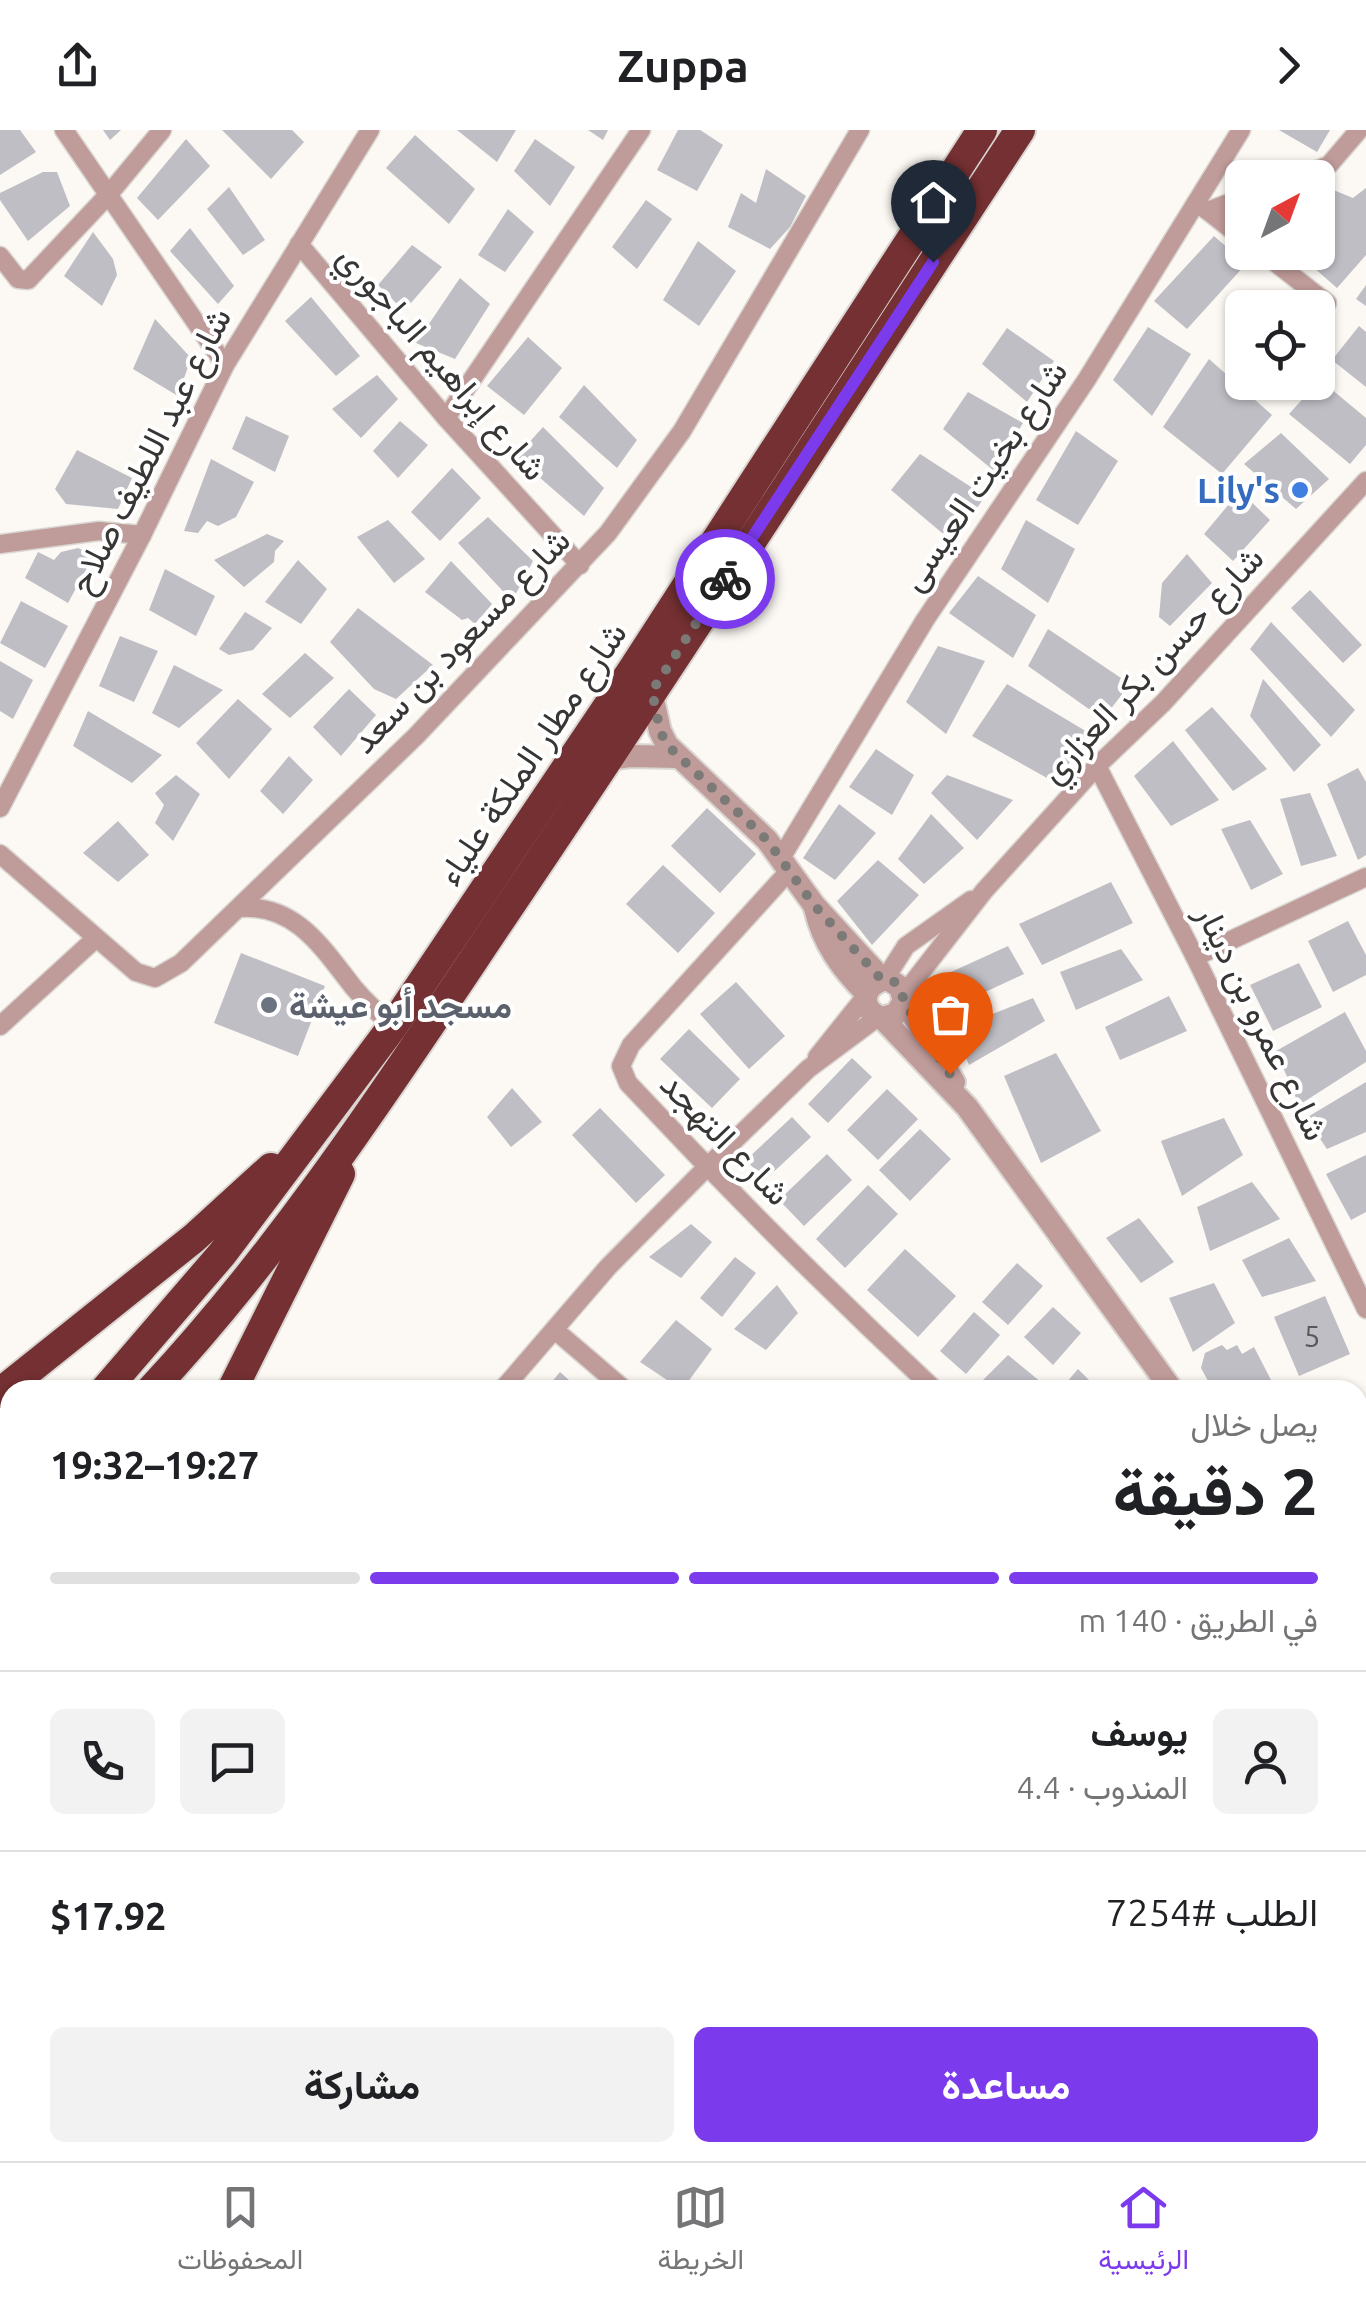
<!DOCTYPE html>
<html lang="ar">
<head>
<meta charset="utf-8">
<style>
	:root { --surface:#fff; --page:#f2f2f2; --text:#202124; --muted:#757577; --line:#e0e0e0; --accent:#7c3aed }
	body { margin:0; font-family:Ubuntu,Vazirmatn,sans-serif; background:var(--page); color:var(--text); direction:rtl; height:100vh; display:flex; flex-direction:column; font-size:38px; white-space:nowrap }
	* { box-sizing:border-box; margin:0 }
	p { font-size:32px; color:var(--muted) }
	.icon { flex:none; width:55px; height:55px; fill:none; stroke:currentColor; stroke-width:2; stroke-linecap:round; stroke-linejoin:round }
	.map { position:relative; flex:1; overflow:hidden; direction:ltr }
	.drawer { position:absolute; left:0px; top:1250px; width:1368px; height:782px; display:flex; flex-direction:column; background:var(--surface); border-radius:30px 30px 0 0; box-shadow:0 2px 8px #0004; direction:rtl }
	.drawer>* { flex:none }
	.needle { width:65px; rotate:41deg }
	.tools { position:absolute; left:1225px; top:30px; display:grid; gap:20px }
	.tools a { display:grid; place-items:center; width:110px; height:110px; border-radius:15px; background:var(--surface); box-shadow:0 2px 8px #0004; font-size:50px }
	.pin { position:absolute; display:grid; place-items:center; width:85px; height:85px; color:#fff; margin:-102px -42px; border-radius:50% 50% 50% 0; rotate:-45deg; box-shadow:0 0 10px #0007 }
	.pin .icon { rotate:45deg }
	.courier { position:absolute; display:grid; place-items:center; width:100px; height:100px; margin:-50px; border:8px solid #7c3aed; border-radius:50%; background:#fff; color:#222; box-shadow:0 2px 12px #0007 }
	.head em { font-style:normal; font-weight:700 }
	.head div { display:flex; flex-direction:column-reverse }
	.head { display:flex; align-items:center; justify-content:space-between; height:170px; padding:0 50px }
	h1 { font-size:65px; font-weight:700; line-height:75px }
	.bar { display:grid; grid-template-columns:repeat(4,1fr); gap:15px 10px; align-content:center; height:120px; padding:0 50px }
	.bar i { height:12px; border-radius:8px; background:var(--line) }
	.bar .current { background:var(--accent) }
	.bar p { grid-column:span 4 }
	.line { display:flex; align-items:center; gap:25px; padding:0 50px; border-top:2px solid var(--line) }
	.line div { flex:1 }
	.round { display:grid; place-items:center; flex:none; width:105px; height:105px; border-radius:15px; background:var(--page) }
	.action { display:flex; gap:20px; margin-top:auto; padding:20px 50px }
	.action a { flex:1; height:115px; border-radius:15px; background:var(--accent); color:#fff; font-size:40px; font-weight:700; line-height:115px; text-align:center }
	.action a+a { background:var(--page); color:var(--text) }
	header { display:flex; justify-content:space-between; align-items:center; height:130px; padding:0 50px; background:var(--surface); font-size:45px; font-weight:700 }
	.tabs { display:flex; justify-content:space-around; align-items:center; height:140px; border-top:2px solid var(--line); background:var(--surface); font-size:28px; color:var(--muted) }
	.tabs a { display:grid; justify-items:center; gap:5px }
	.tabs .current { color:var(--accent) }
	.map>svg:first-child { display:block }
	.building { fill:#bebec4 }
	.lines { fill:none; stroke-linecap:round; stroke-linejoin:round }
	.minor-casing { stroke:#d9d5d1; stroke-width:21 }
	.tertiary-casing { stroke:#d9d5d1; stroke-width:26 }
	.secondary-casing { stroke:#d9d5d1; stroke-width:29 }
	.motorway-casing { stroke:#d9d5d1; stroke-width:34 }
	.minor { stroke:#bf9b99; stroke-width:18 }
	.tertiary { stroke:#bf9b99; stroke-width:22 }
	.secondary { stroke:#a16d6c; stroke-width:25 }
	.motorway { stroke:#743032; stroke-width:30 }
	.done { stroke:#7c7a77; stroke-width:10; stroke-dasharray:0 18 }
	.route { stroke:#7c3aed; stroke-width:12 }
	.shop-dot { fill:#3f7fe0; stroke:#fff; stroke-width:4 }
	.worship-dot { fill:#6b7280; stroke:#fff; stroke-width:4 }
	.labels { text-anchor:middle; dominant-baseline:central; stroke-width:8; stroke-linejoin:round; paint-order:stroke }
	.number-label { font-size:30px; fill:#595858 }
	.street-label { font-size:35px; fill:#373634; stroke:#fff }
	.shop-label { font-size:35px; font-weight:bold; fill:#366cbe; stroke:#fff; text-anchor:end }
	.worship-label { font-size:35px; font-weight:bold; fill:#5b616d; stroke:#fff; text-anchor:start }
</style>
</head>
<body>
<header><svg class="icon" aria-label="forward" viewBox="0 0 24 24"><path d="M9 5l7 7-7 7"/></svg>Zuppa<svg class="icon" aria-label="share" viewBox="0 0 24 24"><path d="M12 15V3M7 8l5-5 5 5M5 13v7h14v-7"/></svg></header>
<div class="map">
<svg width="1366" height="2031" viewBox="0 0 1366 2031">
	<rect width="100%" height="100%" fill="#fcf8f3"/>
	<g class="building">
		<path d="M0 0H20L36 22 0 45Z"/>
		<path d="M103 0H121L110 10Z"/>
		<path d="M222 0H292L304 12 271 49Z"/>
		<path d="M457 0H516L497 32Z"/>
		<path d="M588 0H608L603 10Z"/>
		<path d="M678 0H700L723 15 697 61 657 40Z"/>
		<path d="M1279 0H1330L1317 22Z"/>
		<path d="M415 5 475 59 449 94 386 38Z"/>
		<path d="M186 9 210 36 158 90 137 68Z"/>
		<path d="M535 9 575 37 550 76 514 41Z"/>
		<path d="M766 39 806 66 790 97 770 119 728 97 741 63 756 73Z"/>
		<path d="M43 42H57L70 76 28 111 0 70V63Z"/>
		<path d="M1319 54 1353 68 1366 58V125L1337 158 1296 122H1318Z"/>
		<path d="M229 57 265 110 243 125 207 79Z"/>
		<path d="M646 70 672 89 637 139 612 117Z"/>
		<path d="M508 79 534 102 505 142 478 125Z"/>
		<path d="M190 98 234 156 218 174 170 121Z"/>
		<path d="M93 102 113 129 117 145 102 176 64 146Z"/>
		<path d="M1214 106 1246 134 1187 199 1154 171Z"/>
		<path d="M698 111 736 141 699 196 663 170Z"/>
		<path d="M412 115 442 137 404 181 378 155Z"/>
		<path d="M460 148 490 174 455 229 416 213Z"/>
		<path d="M1366 155V176L1356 169Z"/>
		<path d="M311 167 360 226 336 246 285 191Z"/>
		<path d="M155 189 191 228 178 266 133 239Z"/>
		<path d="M1359 196 1366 202V257L1332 230Z"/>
		<path d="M1148 197 1191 224 1152 286 1113 250Z"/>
		<path d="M1007 198 1054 231 1027 272 982 234Z"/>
		<path d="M528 207 562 238 524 285 487 256Z"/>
		<path d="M1209 229 1272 285 1222 344 1163 297Z"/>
		<path d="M377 245 398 269 361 308 332 279Z"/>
		<path d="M1318 248 1366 288V315L1350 334 1289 284 1318 252Z"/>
		<path d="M584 255 637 310 617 338 559 287Z"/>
		<path d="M968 262 1023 293 993 340 943 299Z"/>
		<path d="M246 286 289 306 275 342 232 319Z"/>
		<path d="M400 291 428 315 398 348 373 321Z"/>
		<path d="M543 297 604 358 584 386 516 327Z"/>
		<path d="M1076 301 1118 331 1078 395 1036 370Z"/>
		<path d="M1281 303 1329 349 1296 379 1244 334Z"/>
		<path d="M77 320 132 348 118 379 66 374 55 359Z"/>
		<path d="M920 324 985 366 954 413 891 360Z"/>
		<path d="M211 329 254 352 236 387 218 396 207 391 198 403 184 401Z"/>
		<path d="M452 338 481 368 440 411 411 382Z"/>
		<path d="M1240 361 1270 390 1233 431 1204 404Z"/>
		<path d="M488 387 533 431 512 471 458 413Z"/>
		<path d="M388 390 425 429 394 453 357 407Z"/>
		<path d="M1026 390 1075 419 1048 473 1001 439Z"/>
		<path d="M267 404 284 411 275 421 274 432 244 457 214 430Z"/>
		<path d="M78 418 94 425 68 473 25 448 38 422 54 430 61 422Z"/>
		<path d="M1187 424 1212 453 1170 496 1159 487 1162 453Z"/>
		<path d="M298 430 327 459 301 494 265 472Z"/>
		<path d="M451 431 492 474 475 494 468 488 462 490 425 462Z"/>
		<path d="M165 439 215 466 196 506 149 480Z"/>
		<path d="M978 446 1036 485 1013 528 949 483Z"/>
		<path d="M1310 460 1362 515 1343 533 1291 478Z"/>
		<path d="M21 471 68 496 45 538 0 513Z"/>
		<path d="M358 478 433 535 396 569 374 559 330 512Z"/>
		<path d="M245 482 272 498 253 520 229 525 219 519Z"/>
		<path d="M1271 492 1355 580 1331 607 1250 519Z"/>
		<path d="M1048 499 1130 554 1103 589 1028 536Z"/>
		<path d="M120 506 158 521 134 572 99 556Z"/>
		<path d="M938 516 985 531 946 604 906 572Z"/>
		<path d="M305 523 334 548 290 588 262 564Z"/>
		<path d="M0 531 33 550 13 589 0 581Z"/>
		<path d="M174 535 223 560 179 598 152 583Z"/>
		<path d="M1263 549 1321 615 1294 642 1250 586Z"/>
		<path d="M1007 554 1089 603 1056 653 972 606Z"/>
		<path d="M349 559 376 585 341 626 313 597Z"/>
		<path d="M238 569 272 599 229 649 196 613Z"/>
		<path d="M1212 577 1267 639 1233 661 1185 600Z"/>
		<path d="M88 581 162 625 132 653 73 616Z"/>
		<path d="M1173 611 1219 670 1171 696 1134 646Z"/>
		<path d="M876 619 914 645 892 685 849 657Z"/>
		<path d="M289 626 313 650 283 684 260 661Z"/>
		<path d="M1358 638 1366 652V725L1358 730 1327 654Z"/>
		<path d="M176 645 200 664 173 711 155 693 164 675 155 663Z"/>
		<path d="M947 645 1013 670 977 710 931 663Z"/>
		<path d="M1310 663 1337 726 1301 736 1280 669Z"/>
		<path d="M839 674 876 703 835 750 803 728Z"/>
		<path d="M707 678 756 724 720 763 671 716Z"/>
		<path d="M931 684 964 718 924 754 898 729Z"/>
		<path d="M1250 690 1283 744 1251 760 1221 699Z"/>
		<path d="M118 691 149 725 118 752 83 723Z"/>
		<path d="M878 730 919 765 872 815 837 771Z"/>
		<path d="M663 735 715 783 678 823 626 774Z"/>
		<path d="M1111 752 1133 793 1042 835 1019 794Z"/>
		<path d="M1348 791 1366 825V845L1333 862 1308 811Z"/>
		<path d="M1008 816 1024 844 940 883 927 853Z"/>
		<path d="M1121 819 1143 850 1076 880 1060 842Z"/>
		<path d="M241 823 325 856 298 926 214 893Z"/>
		<path d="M1299 833 1322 877 1273 901 1250 855Z"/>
		<path d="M736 852 785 906 749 939 700 884Z"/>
		<path d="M1169 866 1187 901 1120 930 1105 897Z"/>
		<path d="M1033 868 1045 891 969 935 954 899Z"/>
		<path d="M1345 882 1366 921V932L1299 975 1276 921Z"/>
		<path d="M689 899 740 949 712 978 660 929Z"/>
		<path d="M1056 923 1101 1001 1041 1033 1004 946Z"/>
		<path d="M852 928 872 947 828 993 808 974Z"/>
		<path d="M1366 952V1002L1327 1019 1306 988Z"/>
		<path d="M512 958 542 992 511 1017 487 987Z"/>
		<path d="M887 959 918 989 878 1030 847 1000Z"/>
		<path d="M600 978 665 1045 636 1073 572 1005Z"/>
		<path d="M792 987 811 1007 765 1050 746 1030Z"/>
		<path d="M1224 988 1243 1025 1182 1066 1161 1011Z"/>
		<path d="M920 999 951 1029 910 1071 879 1040Z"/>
		<path d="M827 1024 852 1050 804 1096 779 1070Z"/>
		<path d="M1366 1025V1082L1351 1090 1326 1044Z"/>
		<path d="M1252 1052 1280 1089 1210 1121 1197 1077Z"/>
		<path d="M868 1055 898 1084 845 1138 816 1109Z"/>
		<path d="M1139 1088 1174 1132 1141 1153 1106 1108Z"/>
		<path d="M691 1094 712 1112 681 1148 649 1127Z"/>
		<path d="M1289 1108 1316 1151 1262 1167 1242 1130Z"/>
		<path d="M905 1119 956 1166 918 1207 867 1160Z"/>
		<path d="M735 1127 756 1143 722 1187 700 1168Z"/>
		<path d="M1017 1133 1043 1156 1008 1195 982 1172Z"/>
		<path d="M1214 1153 1235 1193 1193 1222 1169 1168Z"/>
		<path d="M777 1155 798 1183 766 1220 734 1199Z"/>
		<path d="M1325 1166 1350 1224 1299 1246 1274 1187Z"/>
		<path d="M1053 1177 1081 1203 1053 1235 1024 1207Z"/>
		<path d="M974 1182 1000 1205 966 1244 940 1221Z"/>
		<path d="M676 1190 712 1219 682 1260 640 1232Z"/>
		<path d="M1222 1215 1227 1220 1237 1215 1242 1224 1254 1217 1271 1250 1252 1260H1213L1201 1238 1205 1223Z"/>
		<path d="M1008 1225 1042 1253 1036 1260H976L975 1258Z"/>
		<path d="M1078 1239 1099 1260H1060Z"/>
		<path d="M560 1242 580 1260H545Z"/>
		<path d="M1366 1372V1409L1358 1392V1376Z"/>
		<path d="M1366 1703V1725L1358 1718V1712Z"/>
		<path d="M1358 1721 1366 1728V1746L1358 1756Z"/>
		<path d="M1366 1778V1813L1358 1823V1782L1362 1783Z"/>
		<path d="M10 1787V1807L0 1798Z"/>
		<path d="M0 1855 10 1865V1897L0 1904Z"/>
		<path d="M1366 1924V2031H1313L1305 2022H1358V1934Z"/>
		<path d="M10 1951V1975L0 1966Z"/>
		<path d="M63 2022H101L93 2031H73Z"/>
		<path d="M176 2022H180L189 2031H168Z"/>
		<path d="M270 2022H312L305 2031H280Z"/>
		<path d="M326 2022H330L340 2031H319Z"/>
		<path d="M364 2022H428L421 2031H373Z"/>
		<path d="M732 2022H751L760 2031H725Z"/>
		<path d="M812 2022H871L882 2031H806Z"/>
		<path d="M984 2022H1040L1048 2031H976Z"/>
		<path d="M1214 2022H1245L1250 2031H1204Z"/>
	</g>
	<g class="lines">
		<defs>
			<g id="minor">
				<path d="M64 0 225 235"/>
				<path d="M1299 48 1329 35 1359 0"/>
				<path d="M1196 73 1208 81 1242 68"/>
				<path d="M1208 81 1242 108"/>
				<path d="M299 114 446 288 580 435"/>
				<path d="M1262 122 1327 173"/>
				<path d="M0 126 18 149 28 150 109 64 162 0"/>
				<path d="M446 288 641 0"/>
				<path d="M0 414 99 401 142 405"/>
				<path d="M1097 636 1195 827 1366 1179"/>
				<path d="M0 678 142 405 225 235 370 0"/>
				<path d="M0 724 136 842 155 848 181 833 416 606 608 403 682 301 860 0"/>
				<path d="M781 728 925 490 1087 249 1241 0"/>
				<path d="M790 740 631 915 621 936 628 953C727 1059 829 1161 935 1260"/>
				<path d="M239 778C296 773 323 819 354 858 366 872 379 884 393 896"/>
				<path d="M1195 827 1366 747"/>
				<path d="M885 849 906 816 971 770"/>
				<path d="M904 864 984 761 1097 636 1163 573 1366 351"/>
				<path d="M0 896 95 809"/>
				<path d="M817 927 865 867"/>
				<path d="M556 1201 625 1260"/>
				<path d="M502 1260 608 1137 707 1037 808 939 878 887"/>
				<path d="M1358 1333 1366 1328"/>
				<path d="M1358 1684 1366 1673"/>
				<path d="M0 1824 10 1832"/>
				<path d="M1358 1868 1366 1857"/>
				<path d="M223 2022 233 2031"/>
				<path d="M911 2022 921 2031"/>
				<path d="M1277 2022 1284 2031"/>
				<path d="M127 2031 136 2022"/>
				<path d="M1075 2031 1083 2022"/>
			</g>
			<g id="tertiary">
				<path d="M651 561 660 601 667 615 767 710 814 775 882 849"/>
				<path d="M608 629 630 626 679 627"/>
				<path d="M815 778C823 813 841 838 866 863"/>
				<path d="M904 871 954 952"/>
				<path d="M882 888 896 884 904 871 900 857 888 849C863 852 857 879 882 888L967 977 1172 1260"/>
				<path d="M1358 1460 1366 1467"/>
				<path d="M462 2031 464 2022"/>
				<path d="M526 2031 554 2027"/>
			</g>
			<g id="secondary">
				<path d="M0 1589 10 1596"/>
				<path d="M0 1634 10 1641"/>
				<path d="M548 2022 560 2031"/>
				<path d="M622 2022 634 2031"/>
			</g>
			<g id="motorway">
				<path d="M105 1260 222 1124 393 896 633 539 982 0"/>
				<path d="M151 1260C293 1108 405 931 521 759 690 508 854 253 1020 0"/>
				<path d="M232 1260 340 1044"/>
				<path d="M0 1263 194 1108 271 1038"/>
				<path d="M0 1368 10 1358"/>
				<path d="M0 1414 10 1405"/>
				<path d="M0 1456 10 1457"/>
				<path d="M0 1551 10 1550"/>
				<path d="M0 1688 10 1690"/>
			</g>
		</defs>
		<use href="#minor" class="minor-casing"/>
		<use href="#tertiary" class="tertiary-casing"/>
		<use href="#secondary" class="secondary-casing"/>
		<use href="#motorway" class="motorway-casing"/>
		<use href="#minor" class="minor"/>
		<use href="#tertiary" class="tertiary"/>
		<use href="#secondary" class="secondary"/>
		<use href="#motorway" class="motorway"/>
	</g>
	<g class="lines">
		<path class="done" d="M725 449 652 561 660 601 667 615 767 710 814 775 882 850 895 852 900 857 904 872 950 944"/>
		<path class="route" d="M725 449 933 132"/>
	</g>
	<circle class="shop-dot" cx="1300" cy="360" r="10"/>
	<circle class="worship-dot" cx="269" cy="875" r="10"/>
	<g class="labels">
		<g class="number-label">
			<text x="1312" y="1206">5</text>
		</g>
		<g class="street-label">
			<text transform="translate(443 232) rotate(49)">شارع إبراهيم الباجوري</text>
			<text transform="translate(149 320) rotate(-63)">شارع عبد اللطيف صلاح</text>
			<text transform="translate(983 345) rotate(-56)">شارع بخيت العيسى</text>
			<text transform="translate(460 510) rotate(-46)">شارع مسعود بن سعد</text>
			<text transform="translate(1151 534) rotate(-47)">شارع حسن بكر العزازي</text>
			<text transform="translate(531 623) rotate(-56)">شارع مطار الملكة علياء</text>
			<text transform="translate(1263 892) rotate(64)">شارع عمرو بن دينار</text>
			<text transform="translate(726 1008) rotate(46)">شارع التهجد</text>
		</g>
		<g class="shop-label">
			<text x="1280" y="360">Lily's</text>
		</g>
		<g class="worship-label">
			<text x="289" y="875">مسجد أبو عيشة</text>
		</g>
	</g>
</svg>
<div class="tools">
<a><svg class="needle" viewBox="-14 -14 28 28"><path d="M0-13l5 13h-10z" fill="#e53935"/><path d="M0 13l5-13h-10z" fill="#757577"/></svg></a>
<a><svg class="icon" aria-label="locate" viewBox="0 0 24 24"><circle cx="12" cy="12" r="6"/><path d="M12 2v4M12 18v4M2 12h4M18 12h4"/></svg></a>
</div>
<div class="pin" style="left:950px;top:944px;background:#ea580c"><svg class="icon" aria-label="bag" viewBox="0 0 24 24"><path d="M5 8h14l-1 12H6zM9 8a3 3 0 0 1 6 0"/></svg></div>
<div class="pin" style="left:933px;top:132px;background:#1f2937"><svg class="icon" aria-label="home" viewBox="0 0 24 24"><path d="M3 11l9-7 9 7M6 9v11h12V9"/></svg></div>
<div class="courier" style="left:725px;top:449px"><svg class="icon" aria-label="bike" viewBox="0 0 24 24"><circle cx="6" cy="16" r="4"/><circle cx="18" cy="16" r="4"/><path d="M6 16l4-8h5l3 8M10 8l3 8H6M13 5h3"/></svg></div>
<section class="drawer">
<div class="head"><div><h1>2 دقيقة</h1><p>يصل خلال</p></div><em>19:27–19:32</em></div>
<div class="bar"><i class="current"></i><i class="current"></i><i class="current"></i><i></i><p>في الطريق · 140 m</p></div>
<div class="line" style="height:180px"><a class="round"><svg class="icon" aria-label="person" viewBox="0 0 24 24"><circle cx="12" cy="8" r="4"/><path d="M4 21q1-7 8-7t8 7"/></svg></a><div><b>يوسف</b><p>المندوب · 4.4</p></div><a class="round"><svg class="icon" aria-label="chat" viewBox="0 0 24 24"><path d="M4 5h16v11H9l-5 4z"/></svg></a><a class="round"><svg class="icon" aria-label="phone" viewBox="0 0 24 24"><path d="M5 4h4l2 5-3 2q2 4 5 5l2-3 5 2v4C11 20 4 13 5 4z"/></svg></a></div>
<div class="line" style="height:130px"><div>الطلب #7254</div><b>$17.92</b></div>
<div class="action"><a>مساعدة</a><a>مشاركة</a></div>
</section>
</div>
<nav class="tabs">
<a class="current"><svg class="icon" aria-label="home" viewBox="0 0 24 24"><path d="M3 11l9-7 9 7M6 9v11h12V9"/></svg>الرئيسية</a>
<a><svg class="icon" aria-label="map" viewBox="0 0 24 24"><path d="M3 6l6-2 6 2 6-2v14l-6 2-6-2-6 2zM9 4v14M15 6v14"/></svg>الخريطة</a>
<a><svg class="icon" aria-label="saved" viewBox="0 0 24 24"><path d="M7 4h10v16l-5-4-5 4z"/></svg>المحفوظات</a>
</nav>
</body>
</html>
